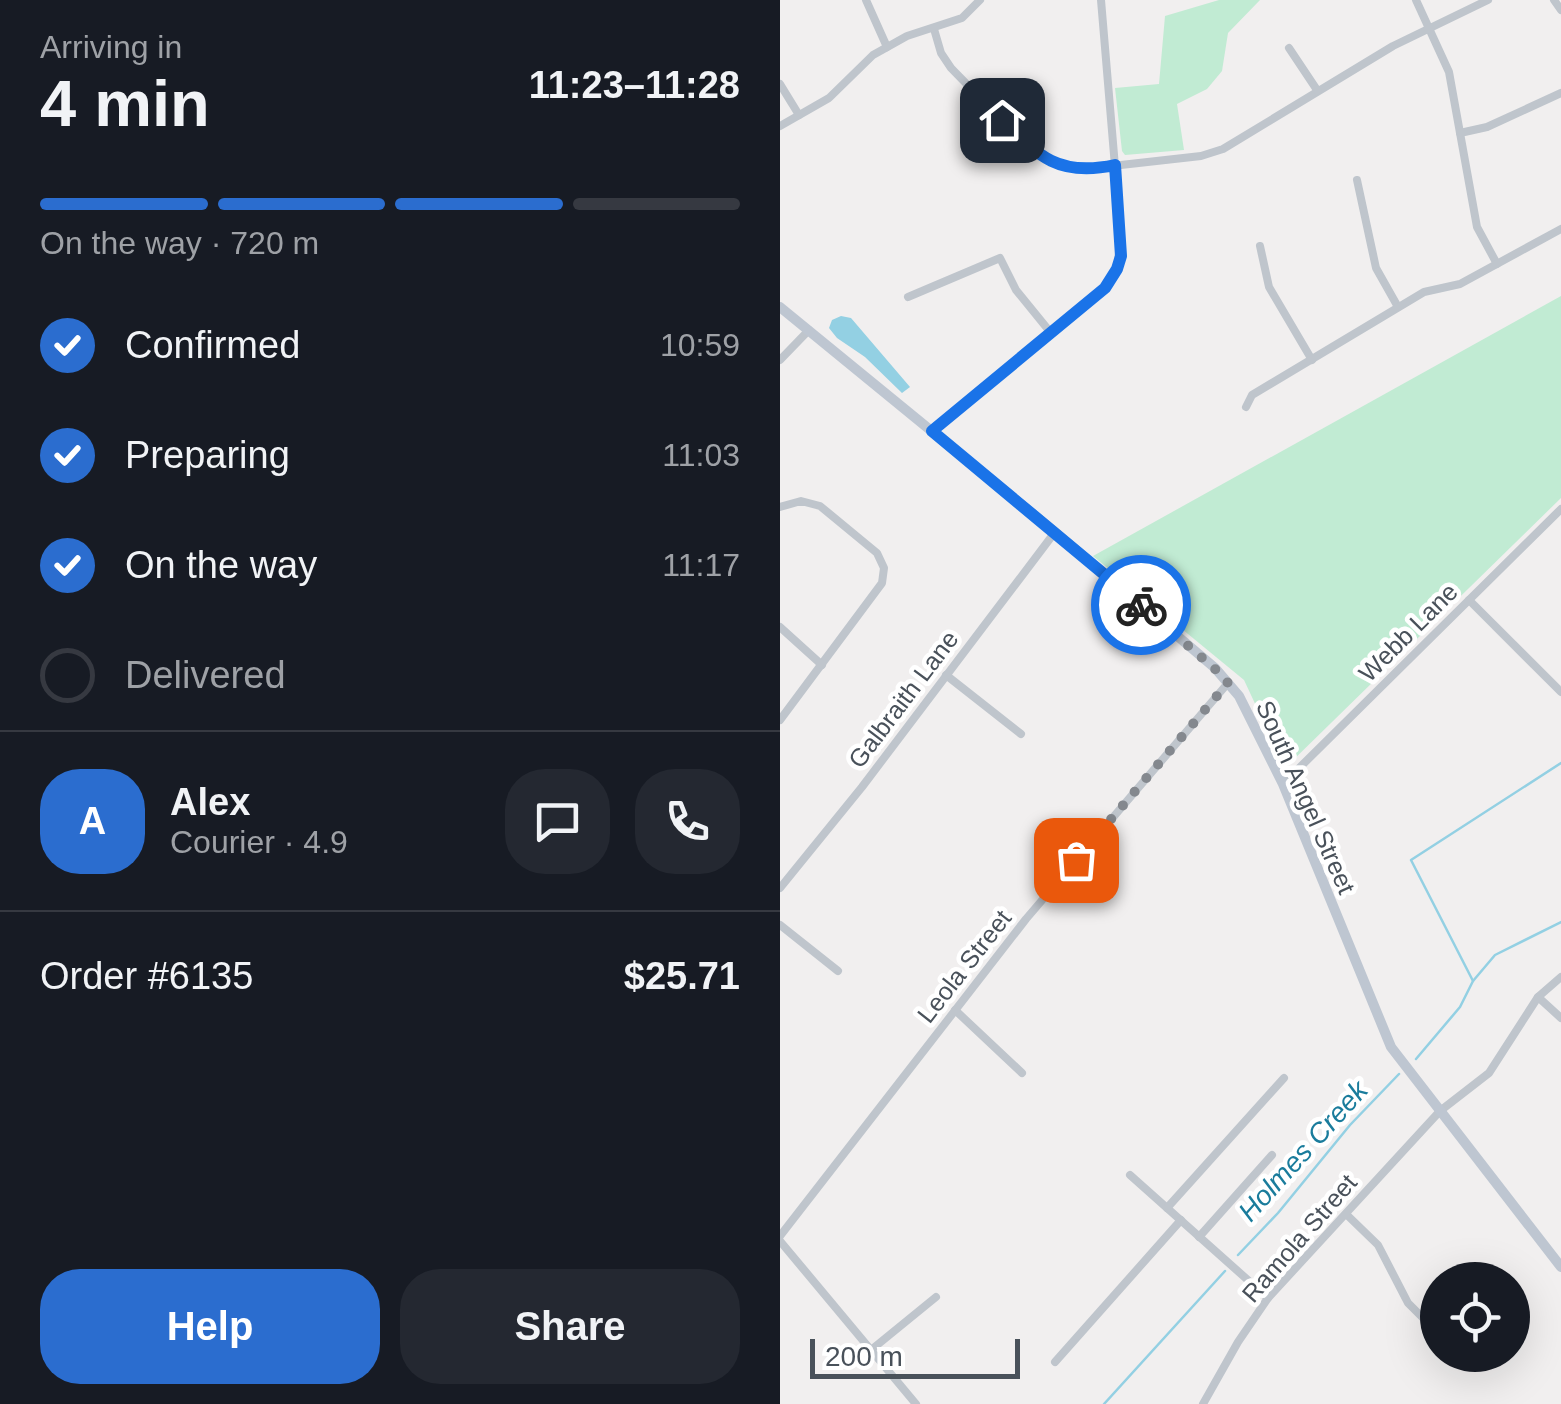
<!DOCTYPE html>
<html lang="en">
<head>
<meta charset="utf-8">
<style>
	:root { --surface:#171b24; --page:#242831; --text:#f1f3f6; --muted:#9ea1a6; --line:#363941; --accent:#2b6dcf }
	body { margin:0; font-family:Helvetica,sans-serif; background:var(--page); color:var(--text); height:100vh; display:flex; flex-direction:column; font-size:38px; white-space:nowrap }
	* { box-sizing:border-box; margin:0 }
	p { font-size:32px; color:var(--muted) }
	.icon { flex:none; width:55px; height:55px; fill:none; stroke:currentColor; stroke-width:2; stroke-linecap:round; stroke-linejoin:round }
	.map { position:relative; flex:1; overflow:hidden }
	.sheet { display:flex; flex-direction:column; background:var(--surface); width:780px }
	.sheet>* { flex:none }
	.controls { position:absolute; left:640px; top:1262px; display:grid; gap:20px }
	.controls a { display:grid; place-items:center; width:110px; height:110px; border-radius:50%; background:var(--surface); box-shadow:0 10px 40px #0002; font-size:50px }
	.scale { position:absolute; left:30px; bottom:25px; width:210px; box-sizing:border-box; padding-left:10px; border:5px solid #49515a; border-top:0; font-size:28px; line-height:35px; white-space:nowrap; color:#49515a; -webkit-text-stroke:8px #fff; paint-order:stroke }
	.pin { position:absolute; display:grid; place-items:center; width:85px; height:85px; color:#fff; margin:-42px; border-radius:20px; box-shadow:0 5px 15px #0006 }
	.courier { position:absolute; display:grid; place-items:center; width:100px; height:100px; margin:-50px; border:8px solid #1a73e8; border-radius:50%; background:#fff; color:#222; box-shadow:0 2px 12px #0007 }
	.headline em { font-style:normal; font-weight:800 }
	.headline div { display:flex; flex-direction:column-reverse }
	.headline { display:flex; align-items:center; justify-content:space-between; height:170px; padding:0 40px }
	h1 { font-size:65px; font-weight:800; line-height:75px }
	.bar { display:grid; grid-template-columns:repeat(4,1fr); gap:15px 10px; align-content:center; height:120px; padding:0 40px }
	.bar i { height:12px; border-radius:8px; background:var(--line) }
	.bar .on { background:var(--accent) }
	.bar p { grid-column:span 4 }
	.line { display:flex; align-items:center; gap:25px; padding:0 40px; border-top:2px solid var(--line) }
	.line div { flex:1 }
	.round { display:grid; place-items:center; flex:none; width:105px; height:105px; border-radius:40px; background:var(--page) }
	ol { padding:0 40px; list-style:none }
	li { display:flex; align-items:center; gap:30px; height:110px }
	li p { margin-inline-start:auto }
	li .icon { padding:10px; border-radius:50%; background:var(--accent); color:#fff; stroke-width:4 }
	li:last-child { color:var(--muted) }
	li i { width:55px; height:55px; border:5px solid var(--line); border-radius:50% }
	.action { display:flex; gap:20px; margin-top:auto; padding:20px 40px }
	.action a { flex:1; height:115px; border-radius:40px; background:var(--accent); color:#fff; font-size:40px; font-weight:800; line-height:115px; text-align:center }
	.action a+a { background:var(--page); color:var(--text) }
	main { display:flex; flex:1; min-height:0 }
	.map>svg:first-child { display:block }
	.green { fill:#c1ebd3 }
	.water { fill:#93d0e3 }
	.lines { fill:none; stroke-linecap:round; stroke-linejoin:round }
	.stream { stroke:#93d0e3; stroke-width:2.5 }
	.street { stroke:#bfc5cc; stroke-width:8 }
	.secondary { stroke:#bec6d1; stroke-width:10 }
	.done { stroke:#84888e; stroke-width:10; stroke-dasharray:0 18 }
	.route { stroke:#1a73e8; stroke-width:12 }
	.labels { text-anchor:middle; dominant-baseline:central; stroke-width:9; stroke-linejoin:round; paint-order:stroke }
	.street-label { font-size:25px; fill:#49515a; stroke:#fff }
	.water-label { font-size:28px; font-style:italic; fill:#1a7c9c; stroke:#fff }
</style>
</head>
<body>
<main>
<section class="sheet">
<div class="headline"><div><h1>4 min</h1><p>Arriving in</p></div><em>11:23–11:28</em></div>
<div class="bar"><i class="on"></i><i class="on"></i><i class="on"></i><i></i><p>On the way · 720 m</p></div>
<ol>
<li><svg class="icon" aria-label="check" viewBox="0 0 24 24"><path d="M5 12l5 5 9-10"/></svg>Confirmed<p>10:59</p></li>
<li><svg class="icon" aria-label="check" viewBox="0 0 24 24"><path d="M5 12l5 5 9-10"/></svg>Preparing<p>11:03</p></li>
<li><svg class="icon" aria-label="check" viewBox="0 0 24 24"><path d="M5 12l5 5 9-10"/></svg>On the way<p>11:17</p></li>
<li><i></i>Delivered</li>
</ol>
<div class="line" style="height:180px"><b class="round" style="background:var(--accent);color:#fff">A</b><div><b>Alex</b><p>Courier · 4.9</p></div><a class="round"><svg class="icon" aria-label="chat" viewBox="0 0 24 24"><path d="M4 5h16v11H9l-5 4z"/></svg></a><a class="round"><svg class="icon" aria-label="phone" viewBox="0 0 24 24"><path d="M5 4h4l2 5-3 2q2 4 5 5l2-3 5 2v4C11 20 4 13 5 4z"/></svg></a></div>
<div class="line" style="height:130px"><div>Order #6135</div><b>$25.71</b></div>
<div class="action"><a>Help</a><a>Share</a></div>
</section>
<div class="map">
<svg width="781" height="1404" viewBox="0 0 781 1404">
	<rect width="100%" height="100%" fill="#f1efef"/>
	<g class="green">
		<path d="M439 0H480L448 33 442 71 427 89 397 104 404 150 345 155 342 151 335 88 379 84 385 16Z"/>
		<path d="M781 296V498L505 768 464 680 313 556Z"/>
	</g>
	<path class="water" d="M61 316 71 318 130 387 122 393 85 357 57 338 49 328 52 320Z"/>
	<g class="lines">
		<g class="stream">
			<path d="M693 981 631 860 781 763"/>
			<path d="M636 1059 680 1007 693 981 715 955 781 922"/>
			<path d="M458 1255 498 1213 570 1125 619 1074"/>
			<path d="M324 1404 445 1271"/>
		</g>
		<g class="street">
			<path d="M86 0 107 47"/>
			<path d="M636 0 669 72 697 227 717 264"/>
			<path d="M774 0 781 10"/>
			<path d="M154 29 161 53 171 68 247 146 278 165 299 169 323 167 421 156 443 149 613 46 708 0"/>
			<path d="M509 48 537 90"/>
			<path d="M0 84 19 115"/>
			<path d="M0 126 49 98 93 55 127 36 182 18 200 0"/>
			<path d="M680 133 707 127 781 93"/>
			<path d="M577 180 596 268 618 307"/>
			<path d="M480 246 489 287 532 360"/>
			<path d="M128 297 220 258 236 290 271 333"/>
			<path d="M0 360 29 330"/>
			<path d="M466 407 472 395 644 292 680 284 781 229"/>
			<path d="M152 431 325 289 337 269 341 238 321 0"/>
			<path d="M0 507 21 501 40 506 97 553 104 568 102 583 0 720"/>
			<path d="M689 600 781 692"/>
			<path d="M0 627 42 665"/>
			<path d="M166 675 241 734"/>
			<path d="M503 784 781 509"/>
			<path d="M0 888 82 787 275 532"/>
			<path d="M0 925 58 971"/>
			<path d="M758 997 781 1018"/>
			<path d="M175 1010 242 1073"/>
			<path d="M350 1175 488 1298"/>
			<path d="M387 1208 504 1078"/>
			<path d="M566 1214 598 1245 628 1303 658 1333"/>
			<path d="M0 1236 246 919 448 683"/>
			<path d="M419 1237 492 1155"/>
			<path d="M0 1241 136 1404"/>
			<path d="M91 1350 156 1297"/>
			<path d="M275 1362 401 1220"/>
			<path d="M423 1404 458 1342 488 1298 660 1111 709 1073 758 997 781 977"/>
		</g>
		<path class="secondary" d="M0 307 275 532 435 668 459 696 503 784 611 1047 781 1267"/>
	</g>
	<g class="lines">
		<path class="done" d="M296 860 448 683 434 668 361 605"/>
		<path class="route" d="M222 120C259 157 279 177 335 165L341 256 337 269 325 288 152 431 361 605"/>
	</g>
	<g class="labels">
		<g class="street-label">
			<text transform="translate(628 632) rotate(-45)">Webb Lane</text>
			<text transform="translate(123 699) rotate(-53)">Galbraith Lane</text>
			<text transform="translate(526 797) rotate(66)">South Angel Street</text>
			<text transform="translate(184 966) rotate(-52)">Leola Street</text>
			<text transform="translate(519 1238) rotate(-49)">Ramola Street</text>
		</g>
		<g class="water-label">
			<text transform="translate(523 1151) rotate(-48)">Holmes Creek</text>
		</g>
	</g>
</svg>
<div class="controls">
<a><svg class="icon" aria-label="locate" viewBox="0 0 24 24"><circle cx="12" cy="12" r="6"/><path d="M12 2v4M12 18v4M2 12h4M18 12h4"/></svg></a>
</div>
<div class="scale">200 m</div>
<div class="pin" style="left:296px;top:860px;background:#ea580c"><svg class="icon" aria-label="bag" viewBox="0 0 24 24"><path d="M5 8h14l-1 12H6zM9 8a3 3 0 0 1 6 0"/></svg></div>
<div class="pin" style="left:222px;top:120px;background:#1f2937"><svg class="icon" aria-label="home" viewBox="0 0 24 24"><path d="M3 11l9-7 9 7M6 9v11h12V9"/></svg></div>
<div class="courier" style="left:361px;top:605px"><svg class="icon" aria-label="bike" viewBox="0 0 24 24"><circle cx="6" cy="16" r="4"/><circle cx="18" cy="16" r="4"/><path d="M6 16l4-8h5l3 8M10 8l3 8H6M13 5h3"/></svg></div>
</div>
</main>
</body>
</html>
